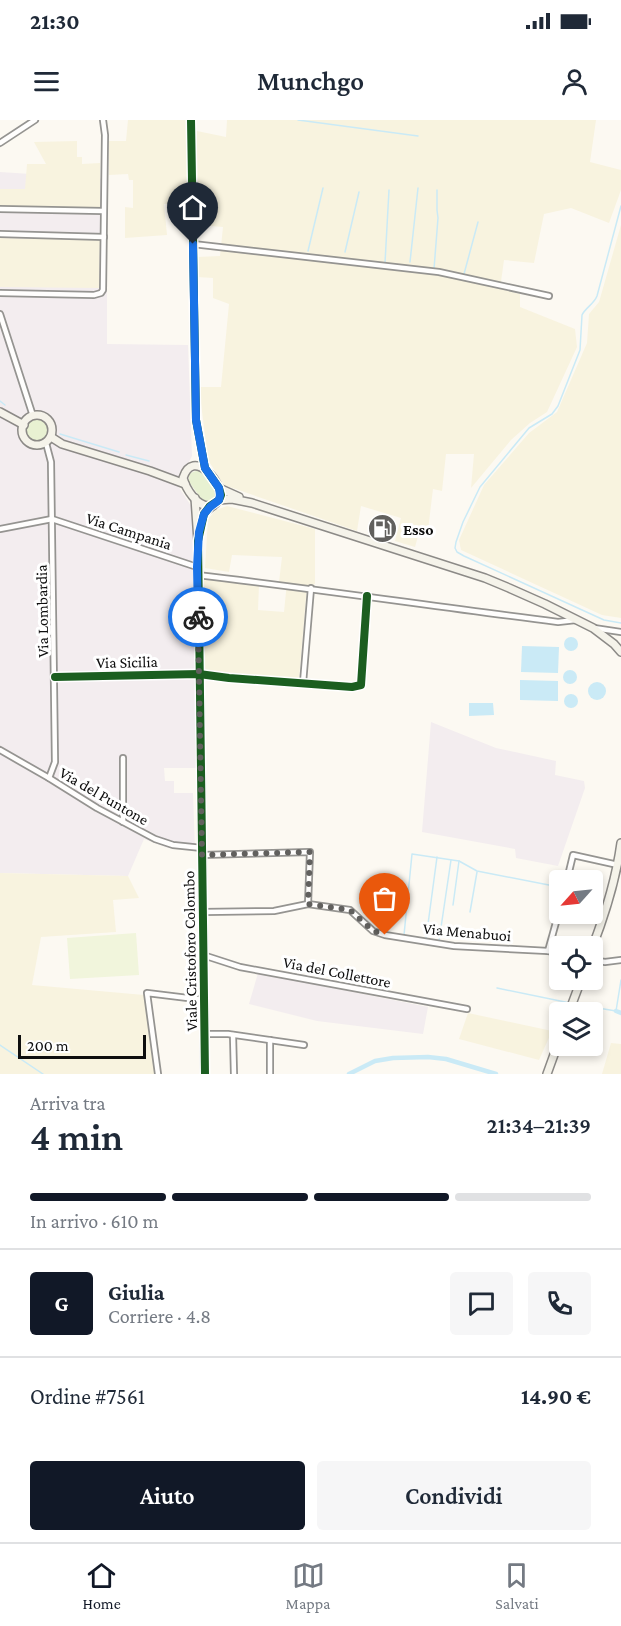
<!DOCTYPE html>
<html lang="it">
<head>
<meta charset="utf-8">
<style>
	:root { --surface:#fff; --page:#f6f6f7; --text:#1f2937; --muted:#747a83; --line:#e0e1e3; --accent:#111827 }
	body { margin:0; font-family:"Crimson Pro",serif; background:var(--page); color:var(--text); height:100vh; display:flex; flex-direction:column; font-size:22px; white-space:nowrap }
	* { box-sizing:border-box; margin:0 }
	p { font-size:20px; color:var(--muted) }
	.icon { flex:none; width:33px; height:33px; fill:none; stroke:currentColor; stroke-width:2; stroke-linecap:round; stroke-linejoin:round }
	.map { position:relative; height:954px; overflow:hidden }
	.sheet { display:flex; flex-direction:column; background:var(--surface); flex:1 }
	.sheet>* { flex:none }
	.needle { width:39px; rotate:243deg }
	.controls { position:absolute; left:549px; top:750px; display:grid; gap:12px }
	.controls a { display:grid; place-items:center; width:54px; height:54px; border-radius:6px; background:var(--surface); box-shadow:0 3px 9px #0003; font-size:30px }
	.scale { position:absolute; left:18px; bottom:15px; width:128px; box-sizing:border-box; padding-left:6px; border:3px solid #0e0e0e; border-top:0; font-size:16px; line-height:21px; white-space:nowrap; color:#0e0e0e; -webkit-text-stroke:4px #fff; paint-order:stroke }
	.pin { position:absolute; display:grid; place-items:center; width:51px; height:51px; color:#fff; margin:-62px -26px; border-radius:50% 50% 50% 0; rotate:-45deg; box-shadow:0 0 6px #0007 }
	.pin .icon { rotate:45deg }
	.courier { position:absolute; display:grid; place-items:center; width:60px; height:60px; margin:-30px; border:4px solid #1a73e8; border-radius:50%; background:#fff; color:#222; box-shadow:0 2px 8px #0007 }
	.overview em { font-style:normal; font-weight:600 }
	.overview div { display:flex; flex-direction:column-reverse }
	.overview { display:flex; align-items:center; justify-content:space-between; height:102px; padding:0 30px }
	h1 { font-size:39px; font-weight:600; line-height:45px }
	.bar { display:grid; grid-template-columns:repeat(4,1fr); gap:9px 6px; align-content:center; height:72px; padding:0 30px }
	.bar i { height:8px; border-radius:4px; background:var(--line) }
	.bar .on { background:var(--accent) }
	.bar p { grid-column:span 4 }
	.line { display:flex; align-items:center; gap:15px; padding:0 30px; border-top:2px solid var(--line) }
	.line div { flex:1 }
	.round { display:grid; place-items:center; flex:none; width:63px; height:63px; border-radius:6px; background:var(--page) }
	.primary-button { display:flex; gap:12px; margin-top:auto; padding:12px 30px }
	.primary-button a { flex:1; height:69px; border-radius:6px; background:var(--accent); color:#fff; font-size:24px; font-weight:600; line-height:69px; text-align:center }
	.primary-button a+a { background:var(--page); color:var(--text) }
	.status { display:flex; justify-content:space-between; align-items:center; height:42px; padding:0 30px; background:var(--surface); direction:ltr }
	.status svg { height:16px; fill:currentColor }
	header { display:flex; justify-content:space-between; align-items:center; height:78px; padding:0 30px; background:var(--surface); font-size:27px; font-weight:600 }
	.tab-bar { display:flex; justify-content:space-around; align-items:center; height:84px; border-top:2px solid var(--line); background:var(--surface); font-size:16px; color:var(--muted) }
	.tab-bar a { display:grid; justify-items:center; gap:3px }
	.tab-bar .on { color:var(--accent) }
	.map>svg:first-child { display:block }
	.industrial { fill:#f3edef }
	.farmland { fill:#f8f3df }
	.green { fill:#e8f1d2 }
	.pitch { fill:#f1f5dc }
	.water { fill:#caeaf6 }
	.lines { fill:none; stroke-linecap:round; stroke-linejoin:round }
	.stream { stroke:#caeaf6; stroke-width:1.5 }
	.canal { stroke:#caeaf6; stroke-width:4.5 }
	.street-casing { stroke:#959491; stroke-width:8 }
	.secondary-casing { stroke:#8c8a87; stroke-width:10 }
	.street { stroke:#fffefd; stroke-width:4.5 }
	.secondary { stroke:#f5f3ea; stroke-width:7 }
	.cycleway-casing { stroke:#fff; stroke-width:11 }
	.cycleway { stroke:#1b5e20; stroke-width:8 }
	.done { stroke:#61605e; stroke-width:6; stroke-dasharray:0 10.8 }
	.route { stroke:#1a73e8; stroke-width:8 }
	.labels { text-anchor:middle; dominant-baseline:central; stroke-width:6; stroke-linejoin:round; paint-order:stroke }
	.poi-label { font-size:16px; font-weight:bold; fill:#0e0e0e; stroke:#fff; text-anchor:start }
	.street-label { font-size:16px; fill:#0e0e0e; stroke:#fff }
</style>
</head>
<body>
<div class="status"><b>21:30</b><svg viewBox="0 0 49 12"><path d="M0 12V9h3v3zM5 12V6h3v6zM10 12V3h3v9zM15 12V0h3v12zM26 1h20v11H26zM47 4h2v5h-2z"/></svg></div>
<header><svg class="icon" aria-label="menu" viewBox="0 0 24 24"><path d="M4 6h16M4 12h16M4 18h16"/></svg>Munchgo<svg class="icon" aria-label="person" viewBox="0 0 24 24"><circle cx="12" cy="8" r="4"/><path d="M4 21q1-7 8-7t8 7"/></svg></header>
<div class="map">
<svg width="621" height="954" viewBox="0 0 621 954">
	<rect width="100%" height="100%" fill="#fcf9f2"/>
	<g class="industrial">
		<path d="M0 52 107 59V224L188 225 192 336 188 344 180 351 178 366 195 392 200 648H164L165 661H174V673H193L195 730 168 728 144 719 128 756 0 753Z"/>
		<path d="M431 602 496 628 556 641 555 655 584 661 585 668 558 746 516 738 515 729 422 712Z"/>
		<path d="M258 853 428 887 423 914 317 901 249 884Z"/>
	</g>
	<g class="farmland">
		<path d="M128 0H187L190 83 164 84 167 115 125 118V87L133 88V60H129L128 54 109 55V21H126Z"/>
		<path d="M227 0H596L590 42 621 50V70L609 103 571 88 544 94 534 143 504 140 500 169 520 174V187L575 209 577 227 547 292 530 303 511 320 471 368 474 334H446L442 371 433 369 428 410 420 409 415 427 395 421 401 398 361 386 357 411 224 365 208 340 199 267H221L229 184 213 178V158L197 157V137L220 136 223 107 196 105 197 11 226 17Z"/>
		<path d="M77 21V37H82V44L100 43V88L0 86V69H25L27 44H46L34 22Z"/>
		<path d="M621 105V498L602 495 461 430 459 420 484 365 529 313 557 292 587 223 589 194 599 182Z"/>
		<path d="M0 118 100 120 99 168 0 167Z"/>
		<path d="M227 386 315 409V464L307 466 299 559 204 551 203 459 259 465 258 490 284 492 287 462H279L282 437 232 435 229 452 205 448 208 399 216 390Z"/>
		<path d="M0 753 128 756 139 778 113 780 116 812 41 817 32 865 144 875 155 954H0Z"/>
		<path d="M468 893 552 911 539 940 459 919Z"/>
		<path d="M611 923 621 924V954H602Z"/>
	</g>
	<g class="green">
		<circle cx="37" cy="310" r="11"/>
		<path d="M199 350 202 352 215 370V378L209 382 203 381 189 362V354L193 352Z"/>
	</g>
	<path class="pitch" d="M136 813 139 855 70 859 67 818Z"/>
	<g class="water">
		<circle cx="571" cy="524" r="7"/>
		<path d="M522 526 559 527 558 553 521 552Z"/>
		<circle cx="570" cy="557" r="7"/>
		<path d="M520 560 558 561V581L520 580Z"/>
		<circle cx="597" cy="571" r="9"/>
		<circle cx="571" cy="581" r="7"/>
		<path d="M469 583H493L494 595 469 596Z"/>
	</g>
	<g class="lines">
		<g class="stream">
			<path d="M298 0 418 16"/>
			<path d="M621 86 597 176C594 184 585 188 582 195L580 230 558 286 552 294 529 308 480 367 463 402 456 422 455 428 457 432 464 436 604 500 621 503"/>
			<path d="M308 131 323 68"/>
			<path d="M345 132 359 72"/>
			<path d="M410 142 418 68"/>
			<path d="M385 143 389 70"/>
			<path d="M434 149 438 98 437 90V70"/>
			<path d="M464 154 478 102"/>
			<path d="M0 281 5 285"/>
			<path d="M60 314 119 332"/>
			<path d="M126 335 149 341"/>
			<path d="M453 785 459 741"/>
			<path d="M470 792 477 752"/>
			<path d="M404 815 412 734 459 741 477 751 559 767"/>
			<path d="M426 819 437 737"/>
			<path d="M439 821 451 740"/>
			<path d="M497 868 570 883"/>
			<path d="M574 884 616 891 621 860"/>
			<path d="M0 925 43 954"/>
		</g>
		<g class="canal">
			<path d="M616 891 621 893"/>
			<path d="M349 954 375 941 393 938 428 937 446 939 496 954"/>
		</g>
		<defs>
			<g id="street">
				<path d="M191 0 196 300 205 348"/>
				<path d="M0 23 35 0"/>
				<path d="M0 89 103 91"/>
				<path d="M0 114 104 117"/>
				<path d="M193 124 439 152 549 176"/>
				<path d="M0 173 94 175 101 173 103 170 105 15 103 0"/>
				<path d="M0 194 33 296"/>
				<path d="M46 323 51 342 55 642 49 658"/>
				<path d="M0 409 52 399 197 447"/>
				<path d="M197 455C318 469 438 487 558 502L576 500"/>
				<path d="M594 508 621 512"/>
				<path d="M55 557 199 554 229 558 352 567 361 565 367 476"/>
				<path d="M303 563 311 468"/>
				<path d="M0 630 49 658 97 688 155 719 173 725 202 728"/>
				<path d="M123 702V638"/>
				<path d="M202 735 310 732 308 784"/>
				<path d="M567 760 573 735 618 745"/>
				<path d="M203 792 274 791 308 784 350 790 373 811 385 815 454 826 548 831 560 833"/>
				<path d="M548 831 560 788"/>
				<path d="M203 835 240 847 467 889"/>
				<path d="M592 840 605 842 621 840"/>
				<path d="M205 914H228L304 925"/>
				<path d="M233 915 234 954"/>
				<path d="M158 954 147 873 204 880"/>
				<path d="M270 954V920"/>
			</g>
			<g id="secondary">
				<path d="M0 292 24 305"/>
				<circle cx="37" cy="310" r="15"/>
				<path d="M51 317 62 324 150 351 185 364"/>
				<path d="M219 368 239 377"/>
				<path d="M195 378 198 421 205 954"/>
				<path d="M219 380 232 379 252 383 485 458 509 468 545 484 593 508 614 524 621 532"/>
				<path d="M199 412C200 406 201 399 204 394 208 387 218 385 220 377 223 363 193 327 183 358 186 369 197 387 210 386"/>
				<path d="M592 828C606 792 616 760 621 723"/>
				<path d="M569 892 581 860"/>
				<path d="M547 954 560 918"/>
			</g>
		</defs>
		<use href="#street" class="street-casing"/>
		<use href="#secondary" class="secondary-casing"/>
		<use href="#street" class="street"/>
		<use href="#secondary" class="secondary"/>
		<defs>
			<g id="cycleway">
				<path d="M191 0 196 300 205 348 219 368 221 375 219 380 210 386 204 394 198 421 205 954"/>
				<path d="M55 557 199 554 229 558 352 567 361 565 367 476"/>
			</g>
		</defs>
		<use href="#cycleway" class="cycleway-casing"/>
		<use href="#cycleway" class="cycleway"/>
	</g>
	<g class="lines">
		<path class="done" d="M198 497 202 735 310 732 308 784 350 790 373 811 385 815"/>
		<path class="route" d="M193 124 196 300 205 348 219 368 220 375 219 380 210 387 204 394 199 412 197 447 198 497"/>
	</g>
	<defs>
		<symbol id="fuel-disc" viewBox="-11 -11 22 22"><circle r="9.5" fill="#61605e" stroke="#fff"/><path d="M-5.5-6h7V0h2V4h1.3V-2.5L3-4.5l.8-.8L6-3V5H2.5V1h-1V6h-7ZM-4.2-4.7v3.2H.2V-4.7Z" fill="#fff"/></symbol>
	</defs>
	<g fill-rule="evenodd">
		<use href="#fuel-disc" x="366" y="392" width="33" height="33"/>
	</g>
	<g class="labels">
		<g class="poi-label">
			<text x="403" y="409">Esso</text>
		</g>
		<g class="street-label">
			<text transform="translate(129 411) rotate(18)">Via Campania</text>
			<text transform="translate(42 491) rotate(-91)">Via Lombardia</text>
			<text transform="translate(127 542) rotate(-1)">Via Sicilia</text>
			<text transform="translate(104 676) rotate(30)">Via del Puntone</text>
			<text transform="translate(467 812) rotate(5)">Via Menabuoi</text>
			<text transform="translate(190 831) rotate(-91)">Viale Cristoforo Colombo</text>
			<text transform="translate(337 852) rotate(11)">Via del Collettore</text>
		</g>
	</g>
</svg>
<div class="controls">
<a><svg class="needle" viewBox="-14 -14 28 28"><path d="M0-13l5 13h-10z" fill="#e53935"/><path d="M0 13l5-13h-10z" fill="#747a83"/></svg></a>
<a><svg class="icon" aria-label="locate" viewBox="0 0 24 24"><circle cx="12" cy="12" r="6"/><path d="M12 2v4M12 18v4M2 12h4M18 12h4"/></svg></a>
<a><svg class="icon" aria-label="layers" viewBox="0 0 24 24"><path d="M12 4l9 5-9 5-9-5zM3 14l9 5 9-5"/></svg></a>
</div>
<div class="scale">200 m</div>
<div class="pin" style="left:385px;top:815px;background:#ea580c"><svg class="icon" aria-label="bag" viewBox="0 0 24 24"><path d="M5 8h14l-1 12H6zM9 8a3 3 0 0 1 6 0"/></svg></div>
<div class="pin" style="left:193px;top:124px;background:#1f2937"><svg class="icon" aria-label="home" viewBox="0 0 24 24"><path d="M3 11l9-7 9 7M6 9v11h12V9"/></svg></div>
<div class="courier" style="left:198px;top:497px"><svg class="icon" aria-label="bike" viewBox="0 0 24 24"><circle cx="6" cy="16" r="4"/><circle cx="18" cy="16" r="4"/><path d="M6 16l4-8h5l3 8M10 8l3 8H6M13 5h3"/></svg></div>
</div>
<section class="sheet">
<div class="overview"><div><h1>4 min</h1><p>Arriva tra</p></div><em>21:34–21:39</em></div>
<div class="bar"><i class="on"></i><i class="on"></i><i class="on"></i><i></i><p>In arrivo · 610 m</p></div>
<div class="line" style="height:108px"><b class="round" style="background:var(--accent);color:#fff">G</b><div><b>Giulia</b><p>Corriere · 4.8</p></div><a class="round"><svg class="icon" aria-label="chat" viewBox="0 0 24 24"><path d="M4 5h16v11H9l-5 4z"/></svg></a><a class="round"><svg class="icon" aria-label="phone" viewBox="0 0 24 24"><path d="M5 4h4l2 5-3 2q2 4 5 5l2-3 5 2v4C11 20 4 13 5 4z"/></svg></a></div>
<div class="line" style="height:78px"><div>Ordine #7561</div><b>14.90 €</b></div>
<div class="primary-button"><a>Aiuto</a><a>Condividi</a></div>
</section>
<nav class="tab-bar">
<a class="on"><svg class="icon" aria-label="home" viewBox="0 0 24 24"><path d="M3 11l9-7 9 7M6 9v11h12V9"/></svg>Home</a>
<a><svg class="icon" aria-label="map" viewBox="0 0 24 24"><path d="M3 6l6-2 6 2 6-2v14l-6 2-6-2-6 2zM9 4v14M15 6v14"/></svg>Mappa</a>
<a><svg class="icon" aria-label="saved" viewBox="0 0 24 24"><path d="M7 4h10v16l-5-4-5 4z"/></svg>Salvati</a>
</nav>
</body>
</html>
